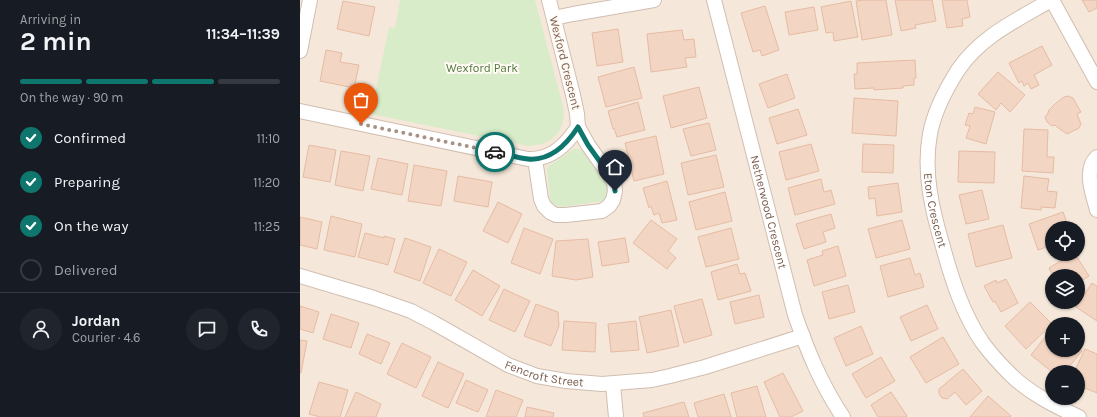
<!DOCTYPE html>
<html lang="en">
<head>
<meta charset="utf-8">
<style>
	:root { --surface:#171b24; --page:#20242c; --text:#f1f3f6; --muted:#9ea1a6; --line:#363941; --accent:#0f766e }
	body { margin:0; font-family:Karla,sans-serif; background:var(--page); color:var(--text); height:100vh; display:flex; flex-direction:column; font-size:15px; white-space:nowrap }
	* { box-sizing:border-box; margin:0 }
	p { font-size:13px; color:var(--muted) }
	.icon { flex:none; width:22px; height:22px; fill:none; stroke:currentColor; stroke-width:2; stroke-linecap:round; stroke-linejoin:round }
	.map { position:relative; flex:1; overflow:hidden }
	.sheet { display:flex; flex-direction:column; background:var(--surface); width:300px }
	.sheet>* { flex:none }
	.buttons { position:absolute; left:745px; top:221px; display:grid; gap:8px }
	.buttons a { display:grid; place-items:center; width:40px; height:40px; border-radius:50%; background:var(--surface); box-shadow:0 1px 3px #0004; font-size:20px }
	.pin { position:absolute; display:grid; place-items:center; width:34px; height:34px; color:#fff; margin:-41px -17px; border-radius:50% 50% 50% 0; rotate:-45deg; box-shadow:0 0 4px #0007 }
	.pin .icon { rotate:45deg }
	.courier { position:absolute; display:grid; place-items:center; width:40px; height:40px; margin:-20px; border:3px solid #0f766e; border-radius:50%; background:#fff; color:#222; box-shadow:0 1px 5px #0007 }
	.headline em { font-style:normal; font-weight:700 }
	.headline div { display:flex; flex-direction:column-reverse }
	.headline { display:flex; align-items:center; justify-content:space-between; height:68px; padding:0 20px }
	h1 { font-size:26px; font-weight:700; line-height:30px }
	.bar { display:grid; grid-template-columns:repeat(4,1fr); gap:6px 4px; align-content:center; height:48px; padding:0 20px }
	.bar i { height:5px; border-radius:3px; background:var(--line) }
	.bar .active { background:var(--accent) }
	.bar p { grid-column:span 4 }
	.line { display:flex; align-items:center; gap:10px; padding:0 20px; border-top:1px solid var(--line) }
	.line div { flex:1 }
	.round { display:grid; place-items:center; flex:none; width:42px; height:42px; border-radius:21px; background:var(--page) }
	ol { padding:0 20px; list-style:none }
	li { display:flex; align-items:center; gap:12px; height:44px }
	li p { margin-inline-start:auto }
	li .icon { padding:4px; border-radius:50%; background:var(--accent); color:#fff; stroke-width:4 }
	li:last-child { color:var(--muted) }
	li i { width:22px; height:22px; border:2px solid var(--line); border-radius:50% }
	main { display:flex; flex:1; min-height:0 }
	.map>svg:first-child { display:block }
	.residential { fill:#f5e8da; fill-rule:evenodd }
	.green { fill:#d8ecc9 }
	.building { fill:#f3d5c3; stroke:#e6bba3 }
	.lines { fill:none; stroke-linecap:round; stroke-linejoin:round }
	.minor-casing { stroke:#d1beb0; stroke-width:16 }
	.minor { stroke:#fff; stroke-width:14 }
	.done { stroke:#a89285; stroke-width:4; stroke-dasharray:0 7.2 }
	.route { stroke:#0f766e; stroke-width:5 }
	.labels { text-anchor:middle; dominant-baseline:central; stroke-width:4; stroke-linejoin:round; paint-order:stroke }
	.street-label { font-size:12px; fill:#7a5c4d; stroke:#fffaf3 }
	.park-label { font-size:12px; fill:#537a41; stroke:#fffaf3 }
</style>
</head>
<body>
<main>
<section class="sheet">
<div class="headline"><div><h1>2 min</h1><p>Arriving in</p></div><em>11:34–11:39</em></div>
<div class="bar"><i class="active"></i><i class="active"></i><i class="active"></i><i></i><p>On the way · 90 m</p></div>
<ol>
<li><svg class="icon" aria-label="check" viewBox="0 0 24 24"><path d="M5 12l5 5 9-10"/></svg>Confirmed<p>11:10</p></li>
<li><svg class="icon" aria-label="check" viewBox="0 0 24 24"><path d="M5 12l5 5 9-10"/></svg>Preparing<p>11:20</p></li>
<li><svg class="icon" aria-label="check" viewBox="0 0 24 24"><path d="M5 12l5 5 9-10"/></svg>On the way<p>11:25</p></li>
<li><i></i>Delivered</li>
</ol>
<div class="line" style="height:72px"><a class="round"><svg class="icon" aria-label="person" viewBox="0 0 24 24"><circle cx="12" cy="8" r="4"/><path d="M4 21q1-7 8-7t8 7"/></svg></a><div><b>Jordan</b><p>Courier · 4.6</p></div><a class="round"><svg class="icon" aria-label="chat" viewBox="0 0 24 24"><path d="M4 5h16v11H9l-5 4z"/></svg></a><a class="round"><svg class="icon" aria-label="phone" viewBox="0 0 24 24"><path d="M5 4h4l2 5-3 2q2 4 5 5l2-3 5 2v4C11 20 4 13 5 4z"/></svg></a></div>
</section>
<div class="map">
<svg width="797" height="417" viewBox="0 0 797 417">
	<rect width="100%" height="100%" fill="#fdf6ec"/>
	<path class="residential" d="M0 0H797V417H0ZM752 228H778V254H752ZM752 276H778V302H752ZM752 324H778V350H752ZM752 372H778V398H752Z"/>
	<g class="green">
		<path d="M100 0H235L263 106C267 130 253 145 229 146L71 114 89 27 95 28Z"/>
		<path d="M274 149H279L282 151 305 182 309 191 306 198 303 201 262 207 256 205 252 203 250 198 247 170 249 166Z"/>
	</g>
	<g class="building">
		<path d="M564 0H586L592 35 562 40 556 1Z"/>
		<path d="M595 0H632L636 21 615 25 616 28 601 31Z"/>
		<path d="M642 0H667L670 17 662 19 663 26 647 28Z"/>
		<path d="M782 0H797V8L789 12Z"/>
		<path d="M43 1 75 7 69 36 37 29Z"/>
		<path d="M551 1 558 37 534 41 533 32 526 33 521 7Z"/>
		<path d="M465 6 479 50 462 56 460 50 453 52 441 13Z"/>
		<path d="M514 7 518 30 489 35 485 12Z"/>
		<path d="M318 29 323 62 297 66 292 33Z"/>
		<path d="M382 30 384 40 394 39 396 57 385 58 387 67 351 72 347 34Z"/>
		<path d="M742 46 752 65 734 75 739 85 731 89 728 83 724 86 722 81 719 83 709 63Z"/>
		<path d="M26 50 42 53 40 62 59 65 54 88 20 81Z"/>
		<path d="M615 60 616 78H614V85L603 86V88L574 90V88L555 89 554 74H557V63Z"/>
		<path d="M334 67 342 98 306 107 298 77Z"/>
		<path d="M698 72 725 95 710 112 701 103 696 110 678 94Z"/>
		<path d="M487 74 495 98 468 108 459 84Z"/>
		<path d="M399 87 407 118 371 128 363 96Z"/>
		<path d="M768 96 773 98 781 112 777 114 781 124 779 128 767 134 757 127 755 125 752 126 747 122 745 117 748 113 749 110 756 103 764 97Z"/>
		<path d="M554 98 598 101 596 136 552 133Z"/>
		<path d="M338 102 345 130 317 137 314 128 313 129 308 111Z"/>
		<path d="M675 107 695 112 686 144 666 138 670 126 665 125 669 113 673 114Z"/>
		<path d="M498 109 507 135 477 144 469 118Z"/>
		<path d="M409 123 416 150 391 156 383 129Z"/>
		<path d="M724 129 748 130 747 157H754L753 173 722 171Z"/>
		<path d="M356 136 364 174 334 181 325 143Z"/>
		<path d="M511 144 519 171 486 180 479 152Z"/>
		<path d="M563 144 594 145 593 173 562 172Z"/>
		<path d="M9 145 36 150 30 182 3 177Z"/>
		<path d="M41 151 70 156 63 191 35 185Z"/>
		<path d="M659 151 695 152 694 183 658 182Z"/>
		<path d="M416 155 424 187 388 195 381 163Z"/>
		<path d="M78 158 108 164 102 195 71 189Z"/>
		<path d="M114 165 147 171 141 206 108 201Z"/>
		<path d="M158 176 192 182 188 207 154 201Z"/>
		<path d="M724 176 749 179 747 191 757 192 755 208 741 207V210L721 208Z"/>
		<path d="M521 179 524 192 531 190 535 204 495 215 488 188Z"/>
		<path d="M367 181 377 220 362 223 359 213 354 215 351 206 349 208 343 188Z"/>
		<path d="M598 183 602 212 577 216 575 198 569 199 568 187Z"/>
		<path d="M682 190 689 219 666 224 659 195Z"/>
		<path d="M425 192 432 221 396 230 389 202Z"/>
		<path d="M198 202 222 214 208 243 183 231Z"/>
		<path d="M763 212 769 228H752V245L738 250 729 224Z"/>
		<path d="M531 214 535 228 523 232 526 242 504 249 496 224Z"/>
		<path d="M31 216 62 224 55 257 24 250Z"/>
		<path d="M0 217 22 222 17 249 0 245Z"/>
		<path d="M351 220 377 239 368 251 376 258 367 269 333 243Z"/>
		<path d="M602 220 610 249 576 258 568 229Z"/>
		<path d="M703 225 712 258 676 267 668 234Z"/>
		<path d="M224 228 253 239 240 274 211 263Z"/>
		<path d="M431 228 439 259 406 267 398 237Z"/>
		<path d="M65 233 84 238V236L95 239 88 265 58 257Z"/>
		<path d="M105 238 131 247 120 281 94 272Z"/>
		<path d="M325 238 329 262 302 266 298 242Z"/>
		<path d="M288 239 293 277 276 280 252 276 256 241Z"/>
		<path d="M538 246 546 276 514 286 507 260 523 255 522 251Z"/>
		<path d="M139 249 167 262 151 296 123 283Z"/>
		<path d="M772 254H775L789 276 778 283V276H753L749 268Z"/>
		<path d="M610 258 615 275 620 273 624 287 588 297 580 266Z"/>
		<path d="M437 264 440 274 445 273 451 291 418 300 411 272Z"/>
		<path d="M173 270 200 286 182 316 155 300Z"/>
		<path d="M706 279 718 303 701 312 695 301 693 302 684 286 696 280 697 283Z"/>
		<path d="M792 283 797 286V321L776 307Z"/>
		<path d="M548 285 555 312 529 319 522 292Z"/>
		<path d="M204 289 230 301 215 332 189 320Z"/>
		<path d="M459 295 464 317 435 324 430 302Z"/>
		<path d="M402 299 412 335 384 343 374 306Z"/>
		<path d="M730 302 752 324 726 349 705 326Z"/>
		<path d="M236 304 258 312 259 326 251 346 224 336Z"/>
		<path d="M627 305 638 329 611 341 600 317Z"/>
		<path d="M0 306 19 312 13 333 0 329Z"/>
		<path d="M371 310 379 346 347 353 339 317Z"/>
		<path d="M31 314 59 323 51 348 23 339Z"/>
		<path d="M264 321 296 323 295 352 262 350Z"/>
		<path d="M336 321 339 350 311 352 308 324Z"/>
		<path d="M561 326 573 354 546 366 534 338Z"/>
		<path d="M752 328V350H778V348L782 351 765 372H752L731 355Z"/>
		<path d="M67 334 90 343 81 364 59 354Z"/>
		<path d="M643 337 659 364 626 383 610 357Z"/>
		<path d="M0 340 7 341 1 373H0Z"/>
		<path d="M102 343 131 357 116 388 87 374Z"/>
		<path d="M785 349 797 354V393L778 385V372H774Z"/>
		<path d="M581 357 595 381 566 398 552 374Z"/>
		<path d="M138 362 164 374 148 408 122 396Z"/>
		<path d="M663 369 682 391 666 405 655 392 647 399 642 398 639 394V389Z"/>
		<path d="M483 373 503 411 491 417H480L464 382Z"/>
		<path d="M166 380 188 390 178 412 156 403Z"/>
		<path d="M19 382 48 390 40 417H20L9 414Z"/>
		<path d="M457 386 466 417H437L431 393Z"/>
		<path d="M196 390 223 400 216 417H186Z"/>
		<path d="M56 392 81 404 76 417H45Z"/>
		<path d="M591 392 607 416 606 417H578L571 405Z"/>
		<path d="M424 394 431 417H398L394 403Z"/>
		<path d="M688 396 711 416 710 417H670Z"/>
		<path d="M384 402 389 417H344L343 413Z"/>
		<path d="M227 407 254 413 253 417H225Z"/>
	</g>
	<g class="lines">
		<defs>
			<g id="minor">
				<path id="s1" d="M414 0 495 315C508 352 521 384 543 417"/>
				<path id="s2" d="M751 0C717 20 681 36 658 70 646 89 634 112 630 134 623 172 632 210 643 247 652 280 663 314 682 342 690 353 700 364 710 374 729 393 755 406 779 417"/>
				<path d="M752 0 797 82"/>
				<path d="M254 18 273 14 354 0"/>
				<path d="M0 51 10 0"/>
				<path d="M0 111 228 159C251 160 266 145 278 127L277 114 273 95 249 0"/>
				<path d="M797 157C783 170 793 194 797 210"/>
				<path d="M235 159 241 199 244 206 250 212 256 215H266L302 211 309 206 313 200 315 191 314 182 308 173 288 145 278 127"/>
				<path id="s3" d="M0 276 74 298 111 311 134 323 208 365 237 376 266 381 302 384 352 380 370 376 405 367 503 336"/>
				<path d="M313 384 316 417"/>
			</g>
		</defs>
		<use href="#minor" class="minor-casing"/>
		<use href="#minor" class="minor"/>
	</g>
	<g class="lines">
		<path class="done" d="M61 124 195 152"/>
		<path class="route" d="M195 152C206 154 217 158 228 159 250 161 267 144 278 127L288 145 308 173 314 182 315 191"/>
	</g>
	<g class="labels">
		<g class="street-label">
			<text transform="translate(265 63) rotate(76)">Wexford Crescent</text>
			<text stroke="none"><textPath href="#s2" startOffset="265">Eton Crescent</textPath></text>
			<text stroke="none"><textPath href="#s1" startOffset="219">Netherwood Crescent</textPath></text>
			<text stroke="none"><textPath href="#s3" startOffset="265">Fencroft Street</textPath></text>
		</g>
		<g class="park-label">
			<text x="182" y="68">Wexford Park</text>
		</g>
	</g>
</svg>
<div class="buttons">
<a><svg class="icon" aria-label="locate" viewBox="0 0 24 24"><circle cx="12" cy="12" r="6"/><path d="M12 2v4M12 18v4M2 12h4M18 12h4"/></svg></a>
<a><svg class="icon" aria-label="layers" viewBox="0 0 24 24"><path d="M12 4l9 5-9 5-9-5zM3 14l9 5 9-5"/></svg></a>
<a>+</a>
<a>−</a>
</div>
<div class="pin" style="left:61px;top:124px;background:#ea580c"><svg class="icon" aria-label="bag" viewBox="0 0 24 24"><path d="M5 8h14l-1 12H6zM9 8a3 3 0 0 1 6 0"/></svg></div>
<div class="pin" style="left:315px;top:191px;background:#1f2937"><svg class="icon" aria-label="home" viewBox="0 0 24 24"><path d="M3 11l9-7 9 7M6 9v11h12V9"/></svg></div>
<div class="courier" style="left:195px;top:152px"><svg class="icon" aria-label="car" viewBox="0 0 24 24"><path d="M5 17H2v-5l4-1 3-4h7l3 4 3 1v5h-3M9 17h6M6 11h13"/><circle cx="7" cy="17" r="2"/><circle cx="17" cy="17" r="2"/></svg></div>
</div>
</main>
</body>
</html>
